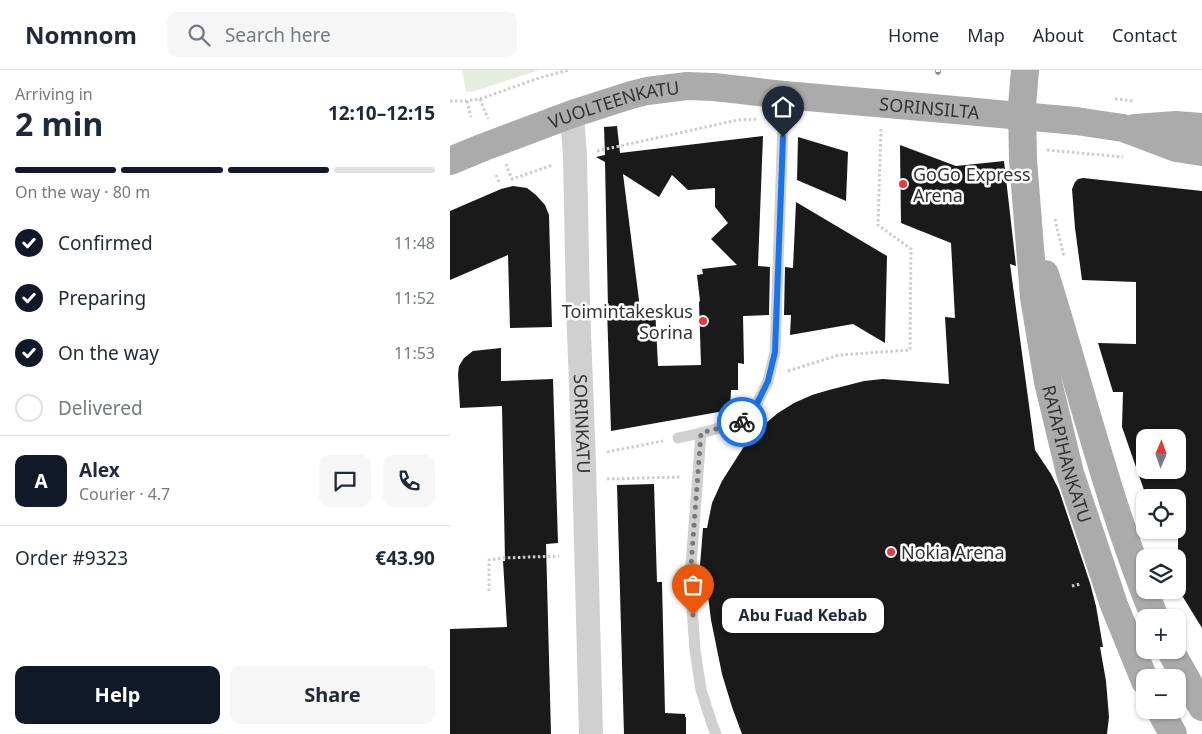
<!DOCTYPE html>
<html lang="en">
<head>
<meta charset="utf-8">
<style>
	:root { --surface:#fff; --page:#f6f6f7; --text:#1f2937; --muted:#747a83; --line:#e0e1e3; --accent:#111827 }
	body { margin:0; font-family:"Noto Sans",sans-serif; background:var(--page); color:var(--text); height:100vh; display:flex; flex-direction:column; font-size:19px; white-space:nowrap }
	* { box-sizing:border-box; margin:0 }
	p { font-size:16px; color:var(--muted) }
	.icon { flex:none; width:28px; height:28px; fill:none; stroke:currentColor; stroke-width:2; stroke-linecap:round; stroke-linejoin:round }
	.map { position:relative; flex:1; overflow:hidden }
	.details { display:flex; flex-direction:column; background:var(--surface); width:450px }
	.details>* { flex:none }
	.needle { width:32px; rotate:2deg }
	.buttons { position:absolute; left:686px; top:359px; display:grid; gap:10px }
	.buttons a { display:grid; place-items:center; width:50px; height:50px; border-radius:10px; background:var(--surface); box-shadow:0 1px 4px #0004; font-size:25px }
	.pin { position:absolute; display:grid; place-items:center; width:42px; height:42px; color:#fff; margin:-51px -21px; border-radius:50% 50% 50% 0; rotate:-45deg; box-shadow:0 0 5px #0007 }
	.pin .icon { rotate:45deg }
	.courier { position:absolute; display:grid; place-items:center; width:50px; height:50px; margin:-25px; border:4px solid #1a73e8; border-radius:50%; background:#fff; color:#222; box-shadow:0 1px 6px #0007 }
	.bubble { position:absolute; height:35px; border-radius:10px; background:var(--surface); box-shadow:0 1px 4px #0004; font-size:16px; font-weight:700; line-height:35px; text-align:center }
	.overview em { font-style:normal; font-weight:700 }
	.overview div { display:flex; flex-direction:column-reverse }
	.overview { display:flex; align-items:center; justify-content:space-between; height:85px; padding:0 15px }
	h1 { font-size:32px; font-weight:700; line-height:38px }
	.bar { display:grid; grid-template-columns:repeat(4,1fr); gap:8px 5px; align-content:center; height:60px; padding:0 15px }
	.bar i { height:6px; border-radius:4px; background:var(--line) }
	.bar .current { background:var(--accent) }
	.bar p { grid-column:span 4 }
	.line { display:flex; align-items:center; gap:12px; padding:0 15px; border-top:1px solid var(--line) }
	.line div { flex:1 }
	.round { display:grid; place-items:center; flex:none; width:52px; height:52px; border-radius:10px; background:var(--page) }
	ol { padding:0 15px; list-style:none }
	li { display:flex; align-items:center; gap:15px; height:55px }
	li p { margin-inline-start:auto }
	li .icon { padding:5px; border-radius:50%; background:var(--accent); color:#fff; stroke-width:4 }
	li:last-child { color:var(--muted) }
	li i { width:28px; height:28px; border:2px solid var(--line); border-radius:50% }
	.action { display:flex; gap:10px; margin-top:auto; padding:10px 15px }
	.action a { flex:1; height:58px; border-radius:10px; background:var(--accent); color:#fff; font-size:20px; font-weight:700; line-height:58px; text-align:center }
	.action a+a { background:var(--page); color:var(--text) }
	header { display:flex; align-items:center; gap:30px; box-sizing:border-box; height:70px; padding:0 25px; background:var(--surface); border-bottom:1px solid var(--line) }
	header strong { font-size:24px }
	nav { display:flex; gap:28px; margin-inline-start:auto; font-size:18px }
	.search { width:350px; height:45px; background:var(--page); display:flex; align-items:center; gap:12px; box-sizing:border-box; padding:0 18px; border-radius:10px; color:var(--muted); font-size:19px }
	main { display:flex; flex:1; min-height:0 }
	.map>svg:first-child { display:block }
	.green { fill:#e6ecdf }
	.building { fill:#1a1a1a; fill-rule:evenodd }
	.lines { fill:none; stroke-linecap:round; stroke-linejoin:round }
	.path { stroke:#cdcdcd; stroke-width:3; stroke-dasharray:2.5 2.5; stroke-linecap:butt }
	.service { stroke:#d0d0d0; stroke-width:11 }
	.minor { stroke:#d0d0d0; stroke-width:24 }
	.primary { stroke:#ababab; stroke-width:28 }
	.rail-casing { stroke:#888; stroke-width:5.5 }
	.rail { stroke:#fff; stroke-width:4; stroke-dasharray:11; stroke-linecap:butt }
	.primary-bridge { stroke:#ababab; stroke-width:28 }
	.done { stroke:#7a7a7a; stroke-width:5; stroke-dasharray:0 9 }
	.route { stroke:#1a73e8; stroke-width:6 }
	.poi-dot { fill:#e63946; stroke:#fff; stroke-width:2 }
	.labels { text-anchor:middle; dominant-baseline:central; stroke-width:5; stroke-linejoin:round; paint-order:stroke }
	.street-label { font-size:18px; fill:#333; stroke:#fff }
	.poi-label { font-size:18px; fill:#333; stroke:#fff; text-anchor:start }
</style>
</head>
<body>
<header>
<strong>Nomnom</strong>
<div class="search"><svg class="icon" aria-label="search" viewBox="0 0 24 24"><circle cx="10" cy="10" r="6"/><path d="M15 15l6 6"/></svg>Search here</div>
<nav><a>Home</a><a>Map</a><a>About</a><a>Contact</a></nav>
</header>
<main>
<section class="details">
<div class="overview"><div><h1>2 min</h1><p>Arriving in</p></div><em>12:10–12:15</em></div>
<div class="bar"><i class="current"></i><i class="current"></i><i class="current"></i><i></i><p>On the way · 80 m</p></div>
<ol>
<li><svg class="icon" aria-label="check" viewBox="0 0 24 24"><path d="M5 12l5 5 9-10"/></svg>Confirmed<p>11:48</p></li>
<li><svg class="icon" aria-label="check" viewBox="0 0 24 24"><path d="M5 12l5 5 9-10"/></svg>Preparing<p>11:52</p></li>
<li><svg class="icon" aria-label="check" viewBox="0 0 24 24"><path d="M5 12l5 5 9-10"/></svg>On the way<p>11:53</p></li>
<li><i></i>Delivered</li>
</ol>
<div class="line" style="height:90px"><b class="round" style="background:var(--accent);color:#fff">A</b><div><b>Alex</b><p>Courier · 4.7</p></div><a class="round"><svg class="icon" aria-label="chat" viewBox="0 0 24 24"><path d="M4 5h16v11H9l-5 4z"/></svg></a><a class="round"><svg class="icon" aria-label="phone" viewBox="0 0 24 24"><path d="M5 4h4l2 5-3 2q2 4 5 5l2-3 5 2v4C11 20 4 13 5 4z"/></svg></a></div>
<div class="line" style="height:65px"><div>Order #9323</div><b>€43.90</b></div>
<div class="action"><a>Help</a><a>Share</a></div>
</section>
<div class="map">
<svg width="752" height="664" viewBox="0 0 752 664">
	<rect width="100%" height="100%" fill="#fff"/>
	<path class="green" d="M12 0H89L25 21 16 22Z"/>
	<g class="building">
		<path d="M167 56 170 83 313 66 308 196 320 197 319 245 293 246 294 294 288 293V320H281L280 340 161 361 157 239H158L155 92 146 87 155 85 154 57ZM173 104 209 127 222 105 238 120 265 118V137L278 153 261 169 287 195 252 199 253 204 247 205 250 231 249 232 251 295 208 296 205 238H190Z"/>
		<path d="M348 67 398 82 396 131 347 110Z"/>
		<path d="M450 75 506 96 554 91 566 196 560 194 585 380 601 404 609 420 640 513 646 536 653 577H650L656 611 659 647 657 664H292L282 637 272 604 261 550 256 509 249 508 253 458H257L262 433 272 411 293 378 311 357 328 343 344 333 362 325 379 320 414 311 433 309 499 314 495 247 505 248 501 173 451 153Z"/>
		<path d="M633 108 752 121V558L728 519V428H702L703 420H694L672 357 673 322H663L648 273 686 274V212L632 210 625 158 622 119 625 112 628 109ZM695 368H728V400H695Z"/>
		<path d="M63 116 77 118 86 125 95 135 99 145 102 257 60 258 58 185 0 210V141L51 119Z"/>
		<path d="M346 132 437 186 435 273 403 254 340 265 341 245H334L335 197 343 198Z"/>
		<path d="M51 278V311L103 309 108 473 96 474 101 664H0V559L57 557 53 491H55L52 336 10 338 8 304 9 296 14 288 23 281Z"/>
		<path d="M204 414 207 512H212L215 643 235 644V647H236V664H174L167 415Z"/>
	</g>
	<g class="lines">
		<g class="path">
			<path d="M30 29 38 49"/>
			<path d="M665 29 684 31"/>
			<path d="M0 31H17L30 29 89 8 118 0"/>
			<path d="M17 31 21 47"/>
			<path d="M597 80 673 87"/>
			<path d="M147 81 288 50 308 49"/>
			<path d="M56 94 62 109 103 95"/>
			<path d="M46 105 50 114"/>
			<path d="M605 149 614 187"/>
			<path d="M338 301 389 285 460 280 461 179 428 155 431 58"/>
			<path d="M157 382 213 371"/>
			<path d="M157 409 231 407"/>
			<path d="M622 516 630 514"/>
			<path d="M39 521V490L53 488 109 486"/>
		</g>
		<g class="service">
			<path d="M251 363 240 509 245 580 251 620 262 654 266 664"/>
			<path d="M228 368 251 363 299 350 318 311 325 282 334 25"/>
		</g>
		<path class="minor" id="s1" d="M122 44 125 87 128 235 134 394 141 664"/>
		<g class="primary">
			<path id="s2" d="M575 0 572 36 573 90 584 227 598 312 620 403 664 535 695 611"/>
			<path d="M626 51 673 58 726 78 752 82"/>
			<path d="M685 58 726 55 752 57"/>
			<path id="s3" d="M0 91 34 77 122 44 181 25 197 21 237 16 264 17 334 25"/>
			<path d="M595 204C631 319 659 436 705 548"/>
			<path d="M720 580 752 637"/>
			<path d="M710 640 723 664"/>
		</g>
		<defs>
			<path id="rail" d="M488 2V0"/>
		</defs>
		<use href="#rail" class="rail-casing"/>
		<use href="#rail" class="rail"/>
		<path class="primary-bridge" id="s4" d="M334 25 483 38 626 51"/>
	</g>
	<g class="lines">
		<path class="done" d="M243 545 240 509 251 363 292 352"/>
		<path class="route" d="M292 352 299 350 318 311 325 282 333 67"/>
	</g>
	<g class="poi-dot">
		<circle cx="453" cy="114" r="5"/>
		<circle cx="253" cy="251" r="5"/>
		<circle cx="441" cy="482" r="5"/>
	</g>
	<g class="labels">
		<g class="street-label">
			<text stroke="none"><textPath href="#s3" startOffset="174">VUOLTEENKATU</textPath></text>
			<text stroke="none"><textPath href="#s4" startOffset="146">SORINSILTA</textPath></text>
			<text stroke="none"><textPath href="#s1" startOffset="310">SORINKATU</textPath></text>
			<text stroke="none"><textPath href="#s2" startOffset="388">RATAPIHANKATU</textPath></text>
		</g>
		<g class="poi-label">
			<text x="463" y="104">GoGo Express<tspan x="463" dy="21">Arena</tspan></text>
			<text x="243" y="241" text-anchor="end">Toimintakeskus<tspan x="243" dy="21">Sorina</tspan></text>
			<text x="451" y="482">Nokia Arena</text>
		</g>
	</g>
</svg>
<div class="buttons">
<a><svg class="needle" viewBox="-14 -14 28 28"><path d="M0-13l5 13h-10z" fill="#e53935"/><path d="M0 13l5-13h-10z" fill="#747a83"/></svg></a>
<a><svg class="icon" aria-label="locate" viewBox="0 0 24 24"><circle cx="12" cy="12" r="6"/><path d="M12 2v4M12 18v4M2 12h4M18 12h4"/></svg></a>
<a><svg class="icon" aria-label="layers" viewBox="0 0 24 24"><path d="M12 4l9 5-9 5-9-5zM3 14l9 5 9-5"/></svg></a>
<a>+</a>
<a>−</a>
</div>
<div class="pin" style="left:243px;top:545px;background:#ea580c"><svg class="icon" aria-label="bag" viewBox="0 0 24 24"><path d="M5 8h14l-1 12H6zM9 8a3 3 0 0 1 6 0"/></svg></div>
<div class="pin" style="left:333px;top:67px;background:#1f2937"><svg class="icon" aria-label="home" viewBox="0 0 24 24"><path d="M3 11l9-7 9 7M6 9v11h12V9"/></svg></div>
<div class="courier" style="left:292px;top:352px"><svg class="icon" aria-label="bike" viewBox="0 0 24 24"><circle cx="6" cy="16" r="4"/><circle cx="18" cy="16" r="4"/><path d="M6 16l4-8h5l3 8M10 8l3 8H6M13 5h3"/></svg></div>
<div class="bubble" style="left:272px;top:528px;width:162px">Abu Fuad Kebab</div>
</div>
</main>
</body>
</html>
